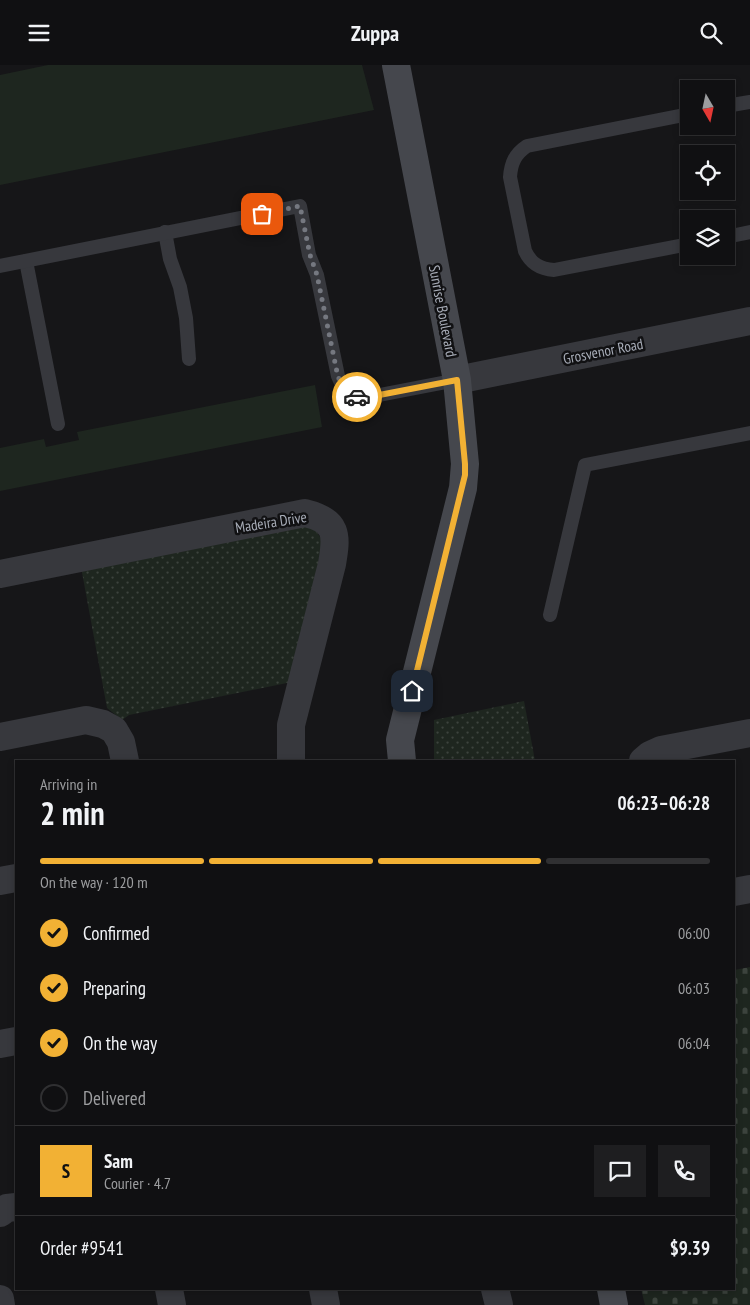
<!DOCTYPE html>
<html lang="en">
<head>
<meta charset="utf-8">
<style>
	:root { --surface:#101012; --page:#1e1e20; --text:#f1f3f6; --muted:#9c9d9f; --line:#303032; --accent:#f2b134 }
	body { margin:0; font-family:"PT Sans Narrow",sans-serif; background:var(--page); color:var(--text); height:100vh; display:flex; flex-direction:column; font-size:19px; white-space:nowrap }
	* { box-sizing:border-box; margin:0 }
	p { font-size:16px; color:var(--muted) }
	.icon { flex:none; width:28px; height:28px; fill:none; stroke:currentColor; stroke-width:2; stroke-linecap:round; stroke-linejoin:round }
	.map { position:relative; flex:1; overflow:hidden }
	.panel { position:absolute; left:15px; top:695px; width:720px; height:530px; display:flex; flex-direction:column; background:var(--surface); border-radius:0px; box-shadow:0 2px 8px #0003,0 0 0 1px var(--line) }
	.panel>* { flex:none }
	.needle { width:32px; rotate:171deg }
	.buttons { position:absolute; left:680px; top:15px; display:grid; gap:10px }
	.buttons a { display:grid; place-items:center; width:55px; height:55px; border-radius:0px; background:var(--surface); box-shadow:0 2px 8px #0003,0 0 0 1px var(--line); font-size:25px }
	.pin { position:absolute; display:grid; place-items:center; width:42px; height:42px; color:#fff; margin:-21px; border-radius:10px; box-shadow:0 2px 8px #0006 }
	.courier { position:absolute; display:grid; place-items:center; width:50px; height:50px; margin:-25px; border:4px solid #f2b134; border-radius:50%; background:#fff; color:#222; box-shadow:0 1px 6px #0007 }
	.head em { font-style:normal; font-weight:700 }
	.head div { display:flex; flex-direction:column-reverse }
	.head { display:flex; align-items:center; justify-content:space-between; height:85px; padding:0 25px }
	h1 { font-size:32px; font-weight:700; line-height:38px }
	.bar { display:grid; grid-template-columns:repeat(4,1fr); gap:8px 5px; align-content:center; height:60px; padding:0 25px }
	.bar i { height:6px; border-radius:4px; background:var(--line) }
	.bar .on { background:var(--accent) }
	.bar p { grid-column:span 4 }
	.line { display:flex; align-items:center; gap:12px; padding:0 25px; border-top:1px solid var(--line) }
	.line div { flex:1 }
	.round { display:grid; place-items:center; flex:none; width:52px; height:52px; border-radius:0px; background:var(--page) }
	ol { padding:0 25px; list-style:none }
	li { display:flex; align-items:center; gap:15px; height:55px }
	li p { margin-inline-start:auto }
	li .icon { padding:5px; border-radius:50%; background:var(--accent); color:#111; stroke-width:4 }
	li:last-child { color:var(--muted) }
	li i { width:28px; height:28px; border:2px solid var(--line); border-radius:50% }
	header { display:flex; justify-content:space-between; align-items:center; height:65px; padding:0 25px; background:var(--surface); font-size:22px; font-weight:700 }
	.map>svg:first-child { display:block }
	.green { fill:#1e261f }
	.cemetery { fill:url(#cemetery-stones) }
	.park { fill:url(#park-dots) }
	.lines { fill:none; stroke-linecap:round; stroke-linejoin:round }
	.lane { stroke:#37383d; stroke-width:14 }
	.street { stroke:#37383d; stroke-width:28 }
	.secondary { stroke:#45474d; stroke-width:28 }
	.done { stroke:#757880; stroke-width:5; stroke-dasharray:0 9 }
	.route { stroke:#f2b134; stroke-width:6 }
	.labels { text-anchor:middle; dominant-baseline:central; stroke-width:5; stroke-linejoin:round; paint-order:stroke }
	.street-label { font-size:15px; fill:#a8adb8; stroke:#111113 }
</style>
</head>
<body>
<header><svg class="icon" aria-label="menu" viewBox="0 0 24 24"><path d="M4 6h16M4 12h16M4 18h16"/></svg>Zuppa<svg class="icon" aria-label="search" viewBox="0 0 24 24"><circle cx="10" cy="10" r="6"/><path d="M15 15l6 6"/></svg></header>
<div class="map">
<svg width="750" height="1240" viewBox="0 0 750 1240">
	<defs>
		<pattern id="cemetery-stones" width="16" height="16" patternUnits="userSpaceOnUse" patternTransform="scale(1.25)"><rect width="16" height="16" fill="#1e261f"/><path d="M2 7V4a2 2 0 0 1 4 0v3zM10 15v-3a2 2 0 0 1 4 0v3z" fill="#3c433d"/></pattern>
		<pattern id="park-dots" width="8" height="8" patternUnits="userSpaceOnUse" patternTransform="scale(1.25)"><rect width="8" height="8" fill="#1e261f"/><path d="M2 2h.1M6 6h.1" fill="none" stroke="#3c433d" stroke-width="1.8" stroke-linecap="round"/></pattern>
	</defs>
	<rect width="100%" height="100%" fill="#161618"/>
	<g class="green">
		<path d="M48 0H362L374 45 0 120V10Z"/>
		<path d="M315 320 322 362 0 426V383L44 374 46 382 79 375 77 367Z"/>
	</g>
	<path class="cemetery" d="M750 902V1240H645L641 1224H734V905Z"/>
	<g class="park">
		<path d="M305 459 316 466 324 478 294 619 287 618 129 650 122 655 107 643 81 502Z"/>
		<path d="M524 636 535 696H434V655Z"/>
	</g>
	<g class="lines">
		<g class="lane">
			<path d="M726 41 750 37"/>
			<path d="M689 49 527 81C515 89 511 98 510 112L525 186C531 199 540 204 554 205L689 179"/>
			<path d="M165 167 170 194 180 222 186 253 189 294"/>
			<path d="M726 172 750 167"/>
			<path d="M26 196 58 359"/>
			<path d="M0 201 300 141 309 190 317 210 338 311C344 327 353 332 369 332L457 315"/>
			<path d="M550 550 585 400 750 368"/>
		</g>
		<g class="street">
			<path d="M457 315 750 256"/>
			<path d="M0 509 305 448C338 456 337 470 332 499L291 660V696"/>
			<path d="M0 672 86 655 103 659 114 665 121 677 125 696"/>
			<path d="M643 696 650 690 661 685 750 668"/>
			<path d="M0 816 16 813"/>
			<path d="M734 827 750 824"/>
			<path d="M0 979 16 976"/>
			<path d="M0 1148 7 1143 16 1142"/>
			<path d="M169 1224 172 1240"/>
			<path d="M323 1224 326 1240"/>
			<path d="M495 1224 499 1240"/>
			<path d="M0 1234 1 1240"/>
		</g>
		<g class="secondary">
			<path d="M396 0 457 315 465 399 463 423 400 675 402 696"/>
			<path d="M611 1224 614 1240"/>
		</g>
	</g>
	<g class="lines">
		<path class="done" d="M262 149 300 141 310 190 317 210 338 312 345 324 357 332"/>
		<path class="route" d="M357 332H369L457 315 465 399V410L412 626"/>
	</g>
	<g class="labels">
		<g class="street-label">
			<text transform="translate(443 246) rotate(79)">Sunrise Boulevard</text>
			<text transform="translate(603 286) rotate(-11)">Grosvenor Road</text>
			<text transform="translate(271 457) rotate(-9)">Madeira Drive</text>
		</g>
	</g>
</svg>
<div class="buttons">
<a><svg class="needle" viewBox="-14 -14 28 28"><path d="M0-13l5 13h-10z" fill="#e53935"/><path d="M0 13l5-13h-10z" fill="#9c9d9f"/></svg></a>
<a><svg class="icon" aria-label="locate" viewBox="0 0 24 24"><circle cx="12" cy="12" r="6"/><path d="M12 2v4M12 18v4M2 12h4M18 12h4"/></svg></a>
<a><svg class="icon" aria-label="layers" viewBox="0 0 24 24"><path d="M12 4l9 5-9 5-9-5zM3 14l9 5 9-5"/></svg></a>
</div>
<div class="pin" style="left:262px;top:149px;background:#ea580c"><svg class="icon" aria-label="bag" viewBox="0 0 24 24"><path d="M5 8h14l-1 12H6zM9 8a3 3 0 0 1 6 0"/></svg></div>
<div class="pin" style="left:412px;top:626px;background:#1f2937"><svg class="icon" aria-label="home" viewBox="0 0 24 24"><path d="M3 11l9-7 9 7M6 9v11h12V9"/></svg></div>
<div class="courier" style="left:357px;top:332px"><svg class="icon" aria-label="car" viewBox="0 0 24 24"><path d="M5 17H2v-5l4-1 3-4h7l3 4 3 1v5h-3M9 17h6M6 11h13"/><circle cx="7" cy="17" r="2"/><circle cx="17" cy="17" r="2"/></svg></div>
<section class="panel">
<div class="head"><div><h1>2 min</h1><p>Arriving in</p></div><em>06:23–06:28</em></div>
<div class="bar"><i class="on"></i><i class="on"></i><i class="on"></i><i></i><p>On the way · 120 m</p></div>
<ol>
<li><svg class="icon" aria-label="check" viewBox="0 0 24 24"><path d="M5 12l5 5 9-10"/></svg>Confirmed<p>06:00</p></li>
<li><svg class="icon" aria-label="check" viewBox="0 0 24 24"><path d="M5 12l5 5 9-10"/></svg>Preparing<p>06:03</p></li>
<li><svg class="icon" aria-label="check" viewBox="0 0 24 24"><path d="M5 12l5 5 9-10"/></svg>On the way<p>06:04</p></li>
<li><i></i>Delivered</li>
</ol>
<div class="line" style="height:90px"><b class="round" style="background:var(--accent);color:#111">S</b><div><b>Sam</b><p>Courier · 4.7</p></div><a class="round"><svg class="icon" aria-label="chat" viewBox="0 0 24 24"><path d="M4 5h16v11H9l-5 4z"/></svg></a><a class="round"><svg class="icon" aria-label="phone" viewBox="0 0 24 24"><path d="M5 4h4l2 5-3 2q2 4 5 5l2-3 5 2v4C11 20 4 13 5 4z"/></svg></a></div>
<div class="line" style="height:65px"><div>Order #9541</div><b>$9.39</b></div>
</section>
</div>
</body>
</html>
